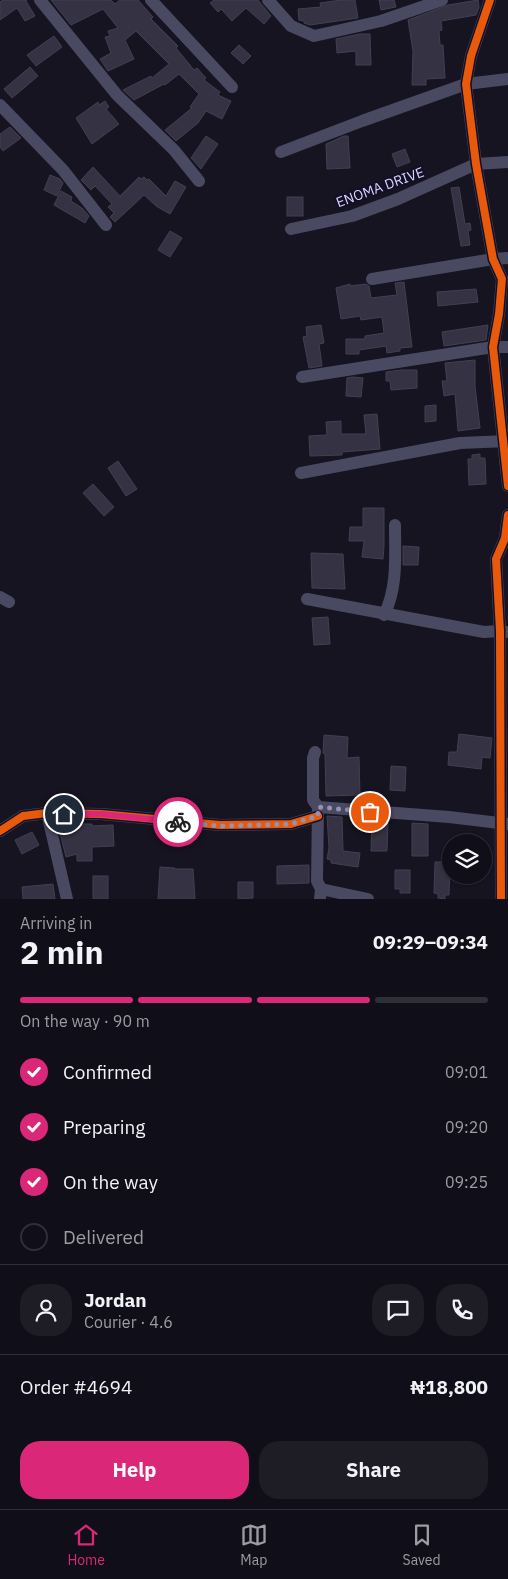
<!DOCTYPE html>
<html lang="en">
<head>
<meta charset="utf-8">
<style>
	:root { --surface:#100f19; --page:#1e1d26; --text:#f1f3f6; --muted:#9c9ca2; --line:#302f38; --accent:#db2777 }
	body { margin:0; font-family:"IBM Plex Sans",sans-serif; background:var(--page); color:var(--text); height:100vh; display:flex; flex-direction:column; font-size:19px; white-space:nowrap }
	* { box-sizing:border-box; margin:0 }
	p { font-size:16px; color:var(--muted) }
	.icon { flex:none; width:28px; height:28px; fill:none; stroke:currentColor; stroke-width:2; stroke-linecap:round; stroke-linejoin:round }
	.map { position:relative; height:899px; overflow:hidden }
	.panel { display:flex; flex-direction:column; background:var(--surface); flex:1 }
	.panel>* { flex:none }
	.controls { position:absolute; left:442px; top:834px; display:grid; gap:10px }
	.controls a { display:grid; place-items:center; width:50px; height:50px; border-radius:50%; background:var(--surface); box-shadow:0 1px 4px #0004,0 0 0 1px var(--line); font-size:25px }
	.pin { position:absolute; display:grid; place-items:center; width:42px; height:42px; color:#fff; margin:-21px; border:2px solid #fff; border-radius:50%; box-shadow:0 1px 5px #0007 }
	.courier { position:absolute; display:grid; place-items:center; width:50px; height:50px; margin:-25px; border:4px solid #db2777; border-radius:50%; background:#fff; color:#222; box-shadow:0 1px 6px #0007 }
	.summary em { font-style:normal; font-weight:700 }
	.summary div { display:flex; flex-direction:column-reverse }
	.summary { display:flex; align-items:center; justify-content:space-between; height:85px; padding:0 20px }
	h1 { font-size:32px; font-weight:700; line-height:38px }
	.bar { display:grid; grid-template-columns:repeat(4,1fr); gap:8px 5px; align-content:center; height:60px; padding:0 20px }
	.bar i { height:6px; border-radius:4px; background:var(--line) }
	.bar .active { background:var(--accent) }
	.bar p { grid-column:span 4 }
	.line { display:flex; align-items:center; gap:12px; padding:0 20px; border-top:1px solid var(--line) }
	.line div { flex:1 }
	.round { display:grid; place-items:center; flex:none; width:52px; height:52px; border-radius:20px; background:var(--page) }
	ol { padding:0 20px; list-style:none }
	li { display:flex; align-items:center; gap:15px; height:55px }
	li p { margin-inline-start:auto }
	li .icon { padding:5px; border-radius:50%; background:var(--accent); color:#fff; stroke-width:4 }
	li:last-child { color:var(--muted) }
	li i { width:28px; height:28px; border:2px solid var(--line); border-radius:50% }
	.button { display:flex; gap:10px; margin-top:auto; padding:10px 20px }
	.button a { flex:1; height:58px; border-radius:20px; background:var(--accent); color:#fff; font-size:20px; font-weight:700; line-height:58px; text-align:center }
	.button a+a { background:var(--page); color:var(--text) }
	.dock { display:flex; justify-content:space-around; align-items:center; height:70px; border-top:1px solid var(--line); background:var(--surface); font-size:14px; color:var(--muted) }
	.dock a { display:grid; justify-items:center; gap:2px }
	.dock .active { color:var(--accent) }
	.map>svg:first-child { display:block }
	.building { fill:#343243; stroke:#433f54 }
	.lines { fill:none; stroke-linecap:round; stroke-linejoin:round }
	.minor { stroke:#4a4962; stroke-width:12 }
	.cycleway-casing { stroke:#130f26; stroke-width:11 }
	.cycleway { stroke:#e8590c; stroke-width:8 }
	.done { stroke:#9591b1; stroke-width:5; stroke-dasharray:0 9 }
	.route { stroke:#db2777; stroke-width:6 }
	.labels { text-anchor:middle; dominant-baseline:central; stroke-width:4.5; stroke-linejoin:round; paint-order:stroke }
	.street-label { font-size:14px; fill:#d9d4ff; stroke:#130f26 }
</style>
</head>
<body>
<div class="map">
<svg width="508" height="899" viewBox="0 0 508 899">
	<rect width="100%" height="100%" fill="#161421"/>
	<g class="building">
		<path d="M3 0H27L26 1 35 16 25 21 17 8 0 20V2Z"/>
		<path d="M51 0H111L115 4 120 0H138L153 17 151 19 178 46 176 48 194 70 197 68 206 78 204 80 220 92 218 95 231 101 222 119 206 111 198 123 176 141 165 130 192 108 190 107 199 94 179 74 165 85 164 84 134 100 123 90 151 76 152 78 169 64 136 31 125 40 134 59 108 71 100 59 111 53 105 37 110 36 108 31 118 28 103 9 71 25Z"/>
		<path d="M214 0H258L271 16 264 24 246 8 232 21 221 9 218 12 210 3Z"/>
		<path d="M341 0H355L358 18 310 25 304 23V21L299 20 298 9 321 7 320 3Z"/>
		<path d="M379 0H394L396 7 381 10Z"/>
		<path d="M478 0 479 7 476 15 441 21 442 30 439 31 440 45H443L445 78 426 79V85H412L413 51 408 20 448 5Z"/>
		<path d="M360 34H370L371 65H356V51L337 53 336 39Z"/>
		<path d="M54 36 62 47 36 66 27 55Z"/>
		<path d="M239 45 251 56 243 64 231 53Z"/>
		<path d="M30 67 38 76 12 98 4 89Z"/>
		<path d="M105 101 109 107 106 109 119 124 92 144 76 118 98 102 99 105Z"/>
		<path d="M10 127 21 138 3 151 0 147V134Z"/>
		<path d="M206 136 218 144 201 169 191 158Z"/>
		<path d="M344 136H348L350 168 327 169 326 144Z"/>
		<path d="M405 149 410 162 397 167 392 154Z"/>
		<path d="M93 167 120 196 139 177 141 179 144 177 147 180 149 179 166 196 175 181 186 187 170 214 156 206 144 195 115 222 110 217 114 213 108 207 112 204 95 186 91 190 81 180Z"/>
		<path d="M50 175 60 179 63 183 57 196 44 190Z"/>
		<path d="M459 187 465 224 470 223 471 230 468 231 470 245 461 246 451 188Z"/>
		<path d="M61 191 72 197 71 201 82 208 89 216 85 223 54 205Z"/>
		<rect x="287" y="197" width="16" height="19"/>
		<path d="M170 231 182 238 170 257 158 250Z"/>
		<path d="M404 282 412 347 400 348V351L387 353 386 346 359 350V354H346V339H365V336L384 333 382 317 361 320 360 316 341 319 336 288 350 284V286L366 284 369 286 371 298 397 295 395 283Z"/>
		<path d="M476 289 478 302 438 306 437 292Z"/>
		<path d="M321 325 324 343 319 344 322 366 309 368 303 337 307 336 306 327Z"/>
		<path d="M488 325 486 340 444 346 442 332Z"/>
		<path d="M475 360V386L480 428 458 431 455 394 444 396 442 381H447L445 363Z"/>
		<path d="M401 370H417V388L391 390 390 381H386V372Z"/>
		<path d="M353 377 363 378 361 397 346 396 347 378Z"/>
		<path d="M436 405V421L425 422V406Z"/>
		<path d="M377 414 380 449 342 452V455L310 456 309 436 327 435 326 422 341 421V434H366L364 415Z"/>
		<path d="M480 454V458H485L486 484 469 485 468 459H472V455Z"/>
		<path d="M118 461 137 489 126 496 108 468Z"/>
		<path d="M93 484 114 507 104 516 83 493Z"/>
		<path d="M363 508H384V546L383 559 362 557 364 541H349L350 527H363Z"/>
		<path d="M403 546 419 547 418 565H403Z"/>
		<path d="M311 553 343 554 345 589 312 588Z"/>
		<path d="M328 617 330 644 314 645 312 618Z"/>
		<path d="M459 734 492 738 490 758 482 757 481 769 448 765 449 752H457Z"/>
		<path d="M324 735 348 737 347 758 359 757 360 795 326 796 325 754 323 753Z"/>
		<path d="M391 766 406 767 405 791 390 790Z"/>
		<path d="M327 816 342 817 343 851 360 853 358 867 331 863V860L327 859 329 848Z"/>
		<path d="M372 819 388 820 387 851H371Z"/>
		<path d="M68 823 69 824H92V826L113 825 114 846 92 847V861H77V854L66 857 58 825Z"/>
		<path d="M412 823 428 824V856H412Z"/>
		<path d="M32 832 39 845 22 854 15 840Z"/>
		<path d="M435 862H450L449 895H445V899L438 898V894L434 893Z"/>
		<path d="M309 865V883L277 884V866Z"/>
		<path d="M160 867 175 868V869H193L195 899H158Z"/>
		<path d="M395 870H410V893H400V889H395Z"/>
		<rect x="93" y="876" width="15" height="23"/>
		<path d="M238 882H253V898L238 899Z"/>
		<path d="M53 884 55 899H23L22 887Z"/>
	</g>
	<g class="lines">
		<g class="minor">
			<path d="M40 0 117 95 174 150 199 181"/>
			<path d="M151 0 232 87"/>
			<path d="M268 0 291 26 314 36 381 21 442 0"/>
			<path d="M490 0 471 56 466 84 476 164 493 259 502 279 499 314 493 347 508 486"/>
			<path d="M0 105 63 170 106 225"/>
			<path d="M281 152 362 121 466 84 508 79"/>
			<path d="M291 229 352 216 398 199 476 164 508 162"/>
			<path d="M372 279 493 259 508 258"/>
			<path d="M302 377 493 347H508"/>
			<path d="M301 473 460 443 508 441"/>
			<path d="M0 597 9 602"/>
			<path d="M307 599 484 632 500 631 506 632"/>
			<path d="M384 615C398 588 395 555 395 525"/>
			<path d="M315 752 313 758V800L318 807 317 881 321 889 320 899"/>
			<path d="M318 807 449 817 508 824"/>
			<path d="M47 813 67 899"/>
			<path d="M0 831 23 816 47 813 101 814 220 825 291 824 318 816"/>
			<path d="M321 889 368 899"/>
			<path d="M501 899 500 631 496 559 505 538 508 515"/>
		</g>
		<defs>
			<g id="cycleway">
				<path d="M490 0 471 56 466 84 476 164 493 259 502 279 499 314 493 347 508 486"/>
				<path d="M0 831 23 816 47 813 101 814 220 825 291 824 318 816"/>
				<path d="M501 899 500 631 496 559 505 538 508 515"/>
			</g>
		</defs>
		<use href="#cycleway" class="cycleway-casing"/>
		<use href="#cycleway" class="cycleway"/>
	</g>
	<g class="lines">
		<path class="done" d="M178 822 220 826 291 824 318 816V807L370 812"/>
		<path class="route" d="M64 814H101L178 822"/>
	</g>
	<g class="labels">
		<g class="street-label">
			<text transform="translate(380 187) rotate(-20)">ENOMA DRIVE</text>
		</g>
	</g>
</svg>
<div class="controls">
<a><svg class="icon" aria-label="layers" viewBox="0 0 24 24"><path d="M12 4l9 5-9 5-9-5zM3 14l9 5 9-5"/></svg></a>
</div>
<div class="pin" style="left:370px;top:812px;background:#ea580c"><svg class="icon" aria-label="bag" viewBox="0 0 24 24"><path d="M5 8h14l-1 12H6zM9 8a3 3 0 0 1 6 0"/></svg></div>
<div class="pin" style="left:64px;top:814px;background:#1f2937"><svg class="icon" aria-label="home" viewBox="0 0 24 24"><path d="M3 11l9-7 9 7M6 9v11h12V9"/></svg></div>
<div class="courier" style="left:178px;top:822px"><svg class="icon" aria-label="bike" viewBox="0 0 24 24"><circle cx="6" cy="16" r="4"/><circle cx="18" cy="16" r="4"/><path d="M6 16l4-8h5l3 8M10 8l3 8H6M13 5h3"/></svg></div>
</div>
<section class="panel">
<div class="summary"><div><h1>2 min</h1><p>Arriving in</p></div><em>09:29–09:34</em></div>
<div class="bar"><i class="active"></i><i class="active"></i><i class="active"></i><i></i><p>On the way · 90 m</p></div>
<ol>
<li><svg class="icon" aria-label="check" viewBox="0 0 24 24"><path d="M5 12l5 5 9-10"/></svg>Confirmed<p>09:01</p></li>
<li><svg class="icon" aria-label="check" viewBox="0 0 24 24"><path d="M5 12l5 5 9-10"/></svg>Preparing<p>09:20</p></li>
<li><svg class="icon" aria-label="check" viewBox="0 0 24 24"><path d="M5 12l5 5 9-10"/></svg>On the way<p>09:25</p></li>
<li><i></i>Delivered</li>
</ol>
<div class="line" style="height:90px"><a class="round"><svg class="icon" aria-label="person" viewBox="0 0 24 24"><circle cx="12" cy="8" r="4"/><path d="M4 21q1-7 8-7t8 7"/></svg></a><div><b>Jordan</b><p>Courier · 4.6</p></div><a class="round"><svg class="icon" aria-label="chat" viewBox="0 0 24 24"><path d="M4 5h16v11H9l-5 4z"/></svg></a><a class="round"><svg class="icon" aria-label="phone" viewBox="0 0 24 24"><path d="M5 4h4l2 5-3 2q2 4 5 5l2-3 5 2v4C11 20 4 13 5 4z"/></svg></a></div>
<div class="line" style="height:65px"><div>Order #4694</div><b>₦18,800</b></div>
<div class="button"><a>Help</a><a>Share</a></div>
</section>
<nav class="dock">
<a class="active"><svg class="icon" aria-label="home" viewBox="0 0 24 24"><path d="M3 11l9-7 9 7M6 9v11h12V9"/></svg>Home</a>
<a><svg class="icon" aria-label="map" viewBox="0 0 24 24"><path d="M3 6l6-2 6 2 6-2v14l-6 2-6-2-6 2zM9 4v14M15 6v14"/></svg>Map</a>
<a><svg class="icon" aria-label="saved" viewBox="0 0 24 24"><path d="M7 4h10v16l-5-4-5 4z"/></svg>Saved</a>
</nav>
</body>
</html>
